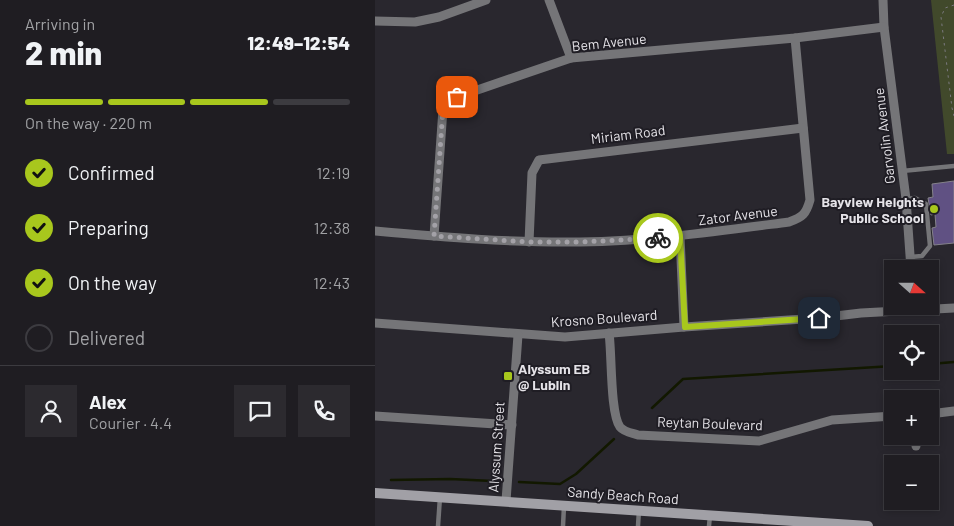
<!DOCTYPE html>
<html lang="en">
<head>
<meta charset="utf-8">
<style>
	:root { --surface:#1f1d22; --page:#2c2a2f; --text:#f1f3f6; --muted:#a1a2a5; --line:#3c3b40; --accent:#a8c71d }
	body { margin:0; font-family:Barlow,sans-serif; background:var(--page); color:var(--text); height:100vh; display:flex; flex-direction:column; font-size:19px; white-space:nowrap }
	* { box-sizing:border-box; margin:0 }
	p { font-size:16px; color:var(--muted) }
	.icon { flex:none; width:28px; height:28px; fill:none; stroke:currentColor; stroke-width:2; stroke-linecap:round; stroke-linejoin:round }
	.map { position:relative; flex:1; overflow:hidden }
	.side { display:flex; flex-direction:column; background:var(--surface); width:375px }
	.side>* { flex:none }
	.needle { width:32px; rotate:111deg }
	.controls { position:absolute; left:509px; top:260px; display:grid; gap:10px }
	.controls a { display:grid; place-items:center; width:55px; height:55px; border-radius:0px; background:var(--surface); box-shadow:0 2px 8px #0003,0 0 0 1px var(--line); font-size:25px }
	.pin { position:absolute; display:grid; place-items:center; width:42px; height:42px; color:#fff; margin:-21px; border-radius:10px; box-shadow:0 2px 8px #0006 }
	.courier { position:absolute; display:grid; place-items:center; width:50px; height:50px; margin:-25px; border:4px solid #a8c71d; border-radius:50%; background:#fff; color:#222; box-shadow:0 1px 6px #0007 }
	.summary em { font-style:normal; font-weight:800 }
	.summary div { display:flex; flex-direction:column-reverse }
	.summary { display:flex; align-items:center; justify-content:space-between; height:85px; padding:0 25px }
	h1 { font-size:32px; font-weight:800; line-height:38px }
	.bar { display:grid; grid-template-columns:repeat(4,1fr); gap:8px 5px; align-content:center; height:60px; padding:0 25px }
	.bar i { height:6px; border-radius:4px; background:var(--line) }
	.bar .selected { background:var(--accent) }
	.bar p { grid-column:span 4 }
	.line { display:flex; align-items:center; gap:12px; padding:0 25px; border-top:1px solid var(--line) }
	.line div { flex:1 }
	.round { display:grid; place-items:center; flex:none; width:52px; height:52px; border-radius:0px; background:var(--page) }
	ol { padding:0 25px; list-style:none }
	li { display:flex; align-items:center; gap:15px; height:55px }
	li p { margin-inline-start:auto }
	li .icon { padding:5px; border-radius:50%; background:var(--accent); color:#111; stroke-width:4 }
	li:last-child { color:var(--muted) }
	li i { width:28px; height:28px; border:2px solid var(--line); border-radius:50% }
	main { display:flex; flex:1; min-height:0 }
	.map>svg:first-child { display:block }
	.green { fill:#41492b }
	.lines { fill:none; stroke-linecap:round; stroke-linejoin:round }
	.stream { stroke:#121800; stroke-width:2.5 }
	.building { fill:#605183; stroke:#84828a }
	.path { stroke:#7b797f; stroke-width:1; stroke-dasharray:2.5 4; stroke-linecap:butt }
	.lane { stroke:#757578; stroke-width:4.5 }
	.street { stroke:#757578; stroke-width:9 }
	.secondary { stroke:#a1a0a6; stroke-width:10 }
	.done { stroke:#a3a1a7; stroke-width:5; stroke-dasharray:0 9 }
	.route { stroke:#a8c71d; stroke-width:6 }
	.poi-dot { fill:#a8c71d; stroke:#1f1d24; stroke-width:2 }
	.labels { text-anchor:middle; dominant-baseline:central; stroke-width:4; stroke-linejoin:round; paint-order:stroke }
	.street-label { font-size:14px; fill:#e5e3e8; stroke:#1f1d24 }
	.poi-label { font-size:14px; font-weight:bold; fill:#e5e3e8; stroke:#1f1d24; text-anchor:end }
</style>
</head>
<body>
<main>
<section class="side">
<div class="summary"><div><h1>2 min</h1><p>Arriving in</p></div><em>12:49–12:54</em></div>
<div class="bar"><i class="selected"></i><i class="selected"></i><i class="selected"></i><i></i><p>On the way · 220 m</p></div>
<ol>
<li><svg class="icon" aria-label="check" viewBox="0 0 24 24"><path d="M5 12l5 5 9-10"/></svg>Confirmed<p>12:19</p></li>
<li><svg class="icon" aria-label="check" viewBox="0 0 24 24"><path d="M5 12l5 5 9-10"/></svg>Preparing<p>12:38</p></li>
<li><svg class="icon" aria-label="check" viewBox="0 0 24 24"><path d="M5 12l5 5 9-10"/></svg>On the way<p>12:43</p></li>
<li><i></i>Delivered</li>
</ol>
<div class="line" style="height:90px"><a class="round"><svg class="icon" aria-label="person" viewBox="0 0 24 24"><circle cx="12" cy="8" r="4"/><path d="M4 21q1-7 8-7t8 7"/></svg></a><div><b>Alex</b><p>Courier · 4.4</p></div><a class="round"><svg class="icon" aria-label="chat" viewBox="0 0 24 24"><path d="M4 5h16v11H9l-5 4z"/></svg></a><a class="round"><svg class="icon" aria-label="phone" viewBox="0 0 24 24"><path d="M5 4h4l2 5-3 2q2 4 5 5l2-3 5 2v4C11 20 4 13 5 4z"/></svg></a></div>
</section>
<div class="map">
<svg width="579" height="526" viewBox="0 0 579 526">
	<rect width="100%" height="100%" fill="#29272e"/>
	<path class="green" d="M556 0H579V154H572Z"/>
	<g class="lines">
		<g class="stream">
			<path d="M555 364 579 362"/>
			<path d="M277 408 308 379 518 366"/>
			<path d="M16 480 75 479 118 481"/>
			<path d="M144 482 185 484 201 474 239 439"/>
		</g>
	</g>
	<path class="building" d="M579 181V243L559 245 557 228 561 227 560 214 556 215 553 198 558 197 557 184Z"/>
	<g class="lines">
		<path class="path" d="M579 5 570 8 566 17 577 108 579 116"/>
		<g class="lane">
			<path d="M527 171 579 166"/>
			<path d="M531 199 540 198 551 204 555 246 547 256 535 257"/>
			<path d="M63 526 65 497"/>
			<path d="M188 526 189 506"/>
			<path d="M263 526 264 510"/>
			<path d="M334 526 335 515"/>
		</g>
		<g class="street">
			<path d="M174 0 196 58"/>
			<path d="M508 0 509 27 531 199 536 269"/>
			<path d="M0 21 40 22 64 17 111 0"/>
			<path d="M0 231C68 237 137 243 205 242 275 241 345 231 414 222 428 217 431 214 435 200L420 38"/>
			<path d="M59 236 68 109 82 97 196 58 420 38 509 27"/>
			<path d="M305 236 309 327"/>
			<path d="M154 242 157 173 164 160 428 128"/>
			<path d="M0 323 190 337 309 327 444 318 486 313 579 308"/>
			<path d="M234 333C237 354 235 413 245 427 249 432 257 433 263 435L384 441 457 420 518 416"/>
			<path d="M555 414 579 411"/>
			<path d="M0 416 137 425"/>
			<path d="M541 436V446"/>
			<path d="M131 501 143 335"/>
		</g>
		<path class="secondary" d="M0 493 493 526"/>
	</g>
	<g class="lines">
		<path class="done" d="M82 97 68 109 59 236 154 242H207L283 238"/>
		<path class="route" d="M283 238 305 236 310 327 444 318"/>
	</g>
	<g class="poi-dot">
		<circle cx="559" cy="209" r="5"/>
		<rect x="128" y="371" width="10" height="10" rx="2.5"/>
	</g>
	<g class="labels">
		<g class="street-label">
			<text transform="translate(234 42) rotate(-6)">Bem Avenue</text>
			<text transform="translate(253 134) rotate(-7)">Miriam Road</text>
			<text transform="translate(509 136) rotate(-97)">Garvolin Avenue</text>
			<text transform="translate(363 215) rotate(-7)">Zator Avenue</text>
			<text transform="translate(229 318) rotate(-4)">Krosno Boulevard</text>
			<text transform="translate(335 423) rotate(2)">Reytan Boulevard</text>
			<text transform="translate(121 447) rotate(-86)">Alyssum Street</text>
			<text transform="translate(248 495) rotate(4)">Sandy Beach Road</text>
		</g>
		<g class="poi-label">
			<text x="549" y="201">Bayview Heights<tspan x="549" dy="16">Public School</tspan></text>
			<text x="143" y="368" text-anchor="start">Alyssum EB<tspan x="143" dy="16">@ Lublin</tspan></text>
		</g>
	</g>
</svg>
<div class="controls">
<a><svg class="needle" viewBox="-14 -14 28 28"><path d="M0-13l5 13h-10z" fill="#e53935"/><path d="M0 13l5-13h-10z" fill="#a1a2a5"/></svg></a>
<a><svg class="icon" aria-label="locate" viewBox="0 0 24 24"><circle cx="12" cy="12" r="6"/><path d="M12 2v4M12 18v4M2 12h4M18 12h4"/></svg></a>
<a>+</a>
<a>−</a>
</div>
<div class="pin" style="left:82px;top:97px;background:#ea580c"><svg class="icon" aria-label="bag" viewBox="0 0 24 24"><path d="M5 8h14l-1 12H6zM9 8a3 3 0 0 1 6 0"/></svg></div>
<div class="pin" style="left:444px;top:318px;background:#1f2937"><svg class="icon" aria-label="home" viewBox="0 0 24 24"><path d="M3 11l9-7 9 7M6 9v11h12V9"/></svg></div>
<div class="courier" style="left:283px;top:238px"><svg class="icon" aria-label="bike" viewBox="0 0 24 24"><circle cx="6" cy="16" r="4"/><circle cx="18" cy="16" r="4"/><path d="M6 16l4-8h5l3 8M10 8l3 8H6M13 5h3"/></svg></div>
</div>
</main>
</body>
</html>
